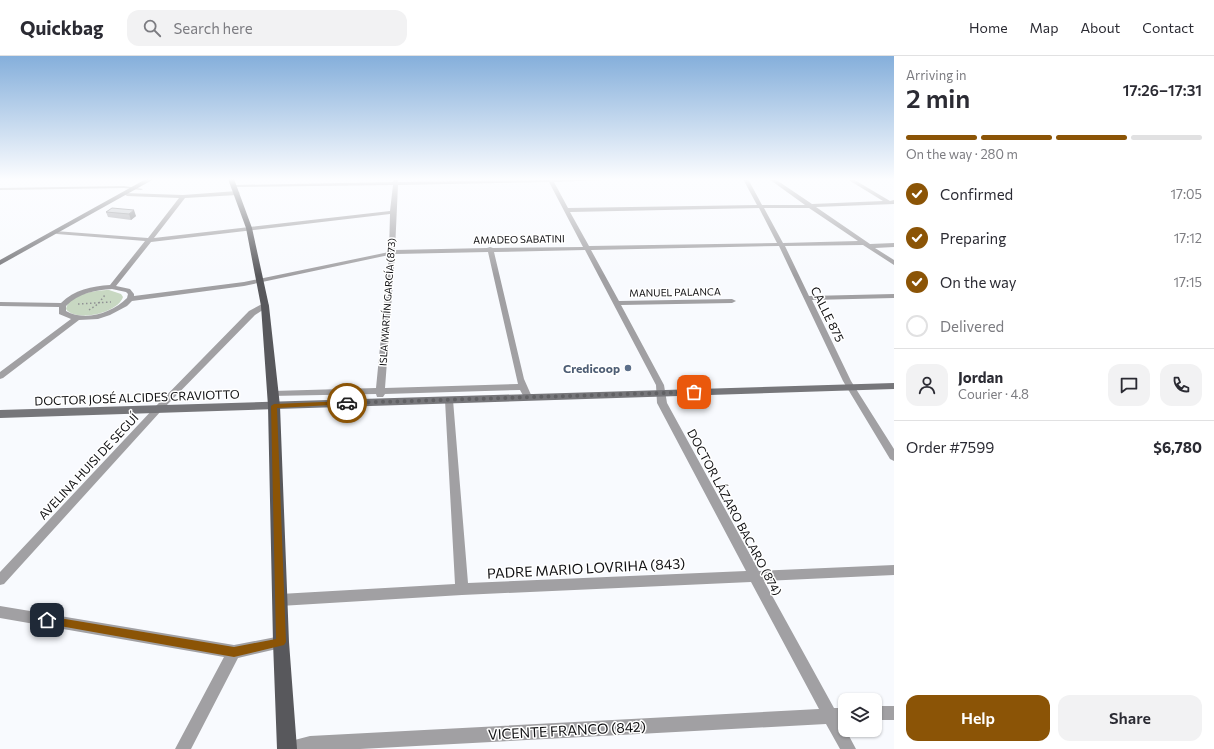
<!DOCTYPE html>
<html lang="en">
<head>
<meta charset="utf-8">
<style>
	:root { --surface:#fff; --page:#f2f2f3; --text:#2b2b33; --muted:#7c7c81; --line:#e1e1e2; --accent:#8b5406 }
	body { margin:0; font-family:Commissioner,sans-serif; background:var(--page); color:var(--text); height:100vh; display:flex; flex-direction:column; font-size:15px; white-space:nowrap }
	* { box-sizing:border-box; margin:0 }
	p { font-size:13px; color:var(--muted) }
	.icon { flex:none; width:22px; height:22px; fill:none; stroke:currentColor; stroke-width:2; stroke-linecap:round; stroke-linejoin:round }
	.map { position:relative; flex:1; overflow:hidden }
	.side { display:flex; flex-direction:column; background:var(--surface); width:320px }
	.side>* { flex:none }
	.controls { position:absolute; left:838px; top:637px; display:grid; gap:8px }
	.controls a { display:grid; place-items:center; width:44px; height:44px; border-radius:8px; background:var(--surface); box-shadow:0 1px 3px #0004; font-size:20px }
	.pin { position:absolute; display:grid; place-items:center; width:34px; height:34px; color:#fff; margin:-17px; border-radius:8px; box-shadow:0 2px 6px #0006 }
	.courier { position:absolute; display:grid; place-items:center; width:40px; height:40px; margin:-20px; border:3px solid #8b5406; border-radius:50%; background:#fff; color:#222; box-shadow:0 1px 5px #0007 }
	.summary em { font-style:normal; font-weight:600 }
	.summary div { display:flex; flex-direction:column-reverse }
	.summary { display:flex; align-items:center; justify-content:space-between; height:68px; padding:0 12px }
	h1 { font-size:26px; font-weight:600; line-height:30px }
	.bar { display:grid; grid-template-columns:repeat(4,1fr); gap:6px 4px; align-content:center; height:48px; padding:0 12px }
	.bar i { height:5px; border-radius:3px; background:var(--line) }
	.bar .current { background:var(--accent) }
	.bar p { grid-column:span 4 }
	.line { display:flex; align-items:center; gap:10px; padding:0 12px; border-top:1px solid var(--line) }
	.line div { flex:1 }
	.round { display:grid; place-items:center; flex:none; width:42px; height:42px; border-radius:12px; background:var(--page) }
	ol { padding:0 12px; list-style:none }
	li { display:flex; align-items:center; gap:12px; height:44px }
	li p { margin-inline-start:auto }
	li .icon { padding:4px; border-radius:50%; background:var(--accent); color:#fff; stroke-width:4 }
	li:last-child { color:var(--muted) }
	li i { width:22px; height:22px; border:2px solid var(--line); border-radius:50% }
	.cta { display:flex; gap:8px; margin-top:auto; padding:8px 12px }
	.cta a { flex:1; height:46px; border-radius:12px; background:var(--accent); color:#fff; font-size:16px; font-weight:600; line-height:46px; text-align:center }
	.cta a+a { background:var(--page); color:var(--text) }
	header { display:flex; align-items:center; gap:24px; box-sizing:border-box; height:56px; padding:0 20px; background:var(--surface); border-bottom:1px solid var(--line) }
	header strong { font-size:19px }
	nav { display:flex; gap:22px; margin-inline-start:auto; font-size:14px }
	.search { width:280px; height:36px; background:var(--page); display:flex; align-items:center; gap:10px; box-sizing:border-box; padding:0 14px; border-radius:12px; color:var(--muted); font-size:15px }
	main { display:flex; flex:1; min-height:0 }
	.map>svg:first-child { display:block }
	.green { fill:#c8d8c2 }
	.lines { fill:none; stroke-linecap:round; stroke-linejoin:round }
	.path { stroke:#909194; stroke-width:1.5; stroke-dasharray:1.5 2.5; stroke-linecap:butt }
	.minor { fill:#a1a0a3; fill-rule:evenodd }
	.secondary { fill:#76767a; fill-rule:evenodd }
	.primary { fill:#58585c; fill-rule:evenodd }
	.wall { fill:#a9aaaf }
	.shaded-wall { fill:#898b8e }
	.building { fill:#c4c6cb; stroke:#898b8e }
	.route { fill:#8b5406 }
	.done { stroke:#616164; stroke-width:4; stroke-dasharray:0 7.2 }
	.service-dot { fill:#5c6f8a; stroke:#fff; stroke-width:1.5 }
	.labels { text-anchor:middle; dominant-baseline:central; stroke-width:3; stroke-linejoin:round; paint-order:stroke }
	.far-street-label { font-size:10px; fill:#0f0f11; stroke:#fff }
	.street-label { font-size:12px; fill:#0f0f11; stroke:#fff }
	.service-label { font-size:12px; font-weight:bold; fill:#4e5e75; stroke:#fff; text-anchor:end }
	.near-street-label { font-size:14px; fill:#0f0f11; stroke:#fff }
</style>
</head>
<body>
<header>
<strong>Quickbag</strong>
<div class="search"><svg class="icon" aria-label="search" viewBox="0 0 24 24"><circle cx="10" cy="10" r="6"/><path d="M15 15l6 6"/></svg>Search here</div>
<nav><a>Home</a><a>Map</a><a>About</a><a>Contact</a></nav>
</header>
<main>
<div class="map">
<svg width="894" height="693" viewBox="0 0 894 693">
	<rect width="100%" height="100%" fill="#f8fafe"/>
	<path class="green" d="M109 234 121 238 123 241C118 257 76 267 66 253 68 238 97 234 109 234Z"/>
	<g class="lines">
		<g class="path">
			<path d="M78 248 111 246"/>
			<path d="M89 254 98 248 105 239"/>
		</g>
		<g class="minor">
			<path d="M394 123H398V126L628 123 554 126 568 152 757 149 743 123H748L762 149H805L769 123H775L812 148 883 145 847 123H853L890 145 894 144V148L816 151 870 188 894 187V191L875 192 894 204V209L863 189 785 190 809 240 894 238V242L812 244 851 325 894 393V405L890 403 843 325 779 190 591 194 619 245 732 243 736 245 732 247 621 249 664 329 667 347 759 515 894 509V519L764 525 834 652H845V666L842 667 856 693H840L826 668 360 693H281L283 687 310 680 819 653 751 526 462 539 280 550 275 548 274 544 275 540 280 538 455 528 445 344 449 341 453 344 468 527 746 515 657 347 656 329 585 194 494 196 524 323 532 341 528 344 525 343 520 334 385 338 383 341H377L376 338 270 340 269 338 273 335 376 332 389 199 244 230 132 245 127 250 110 259 98 263 79 264 3 322 0 323V316L71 263 59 258V251L0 250V246L61 247C74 234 92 230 110 229L145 185 57 178 54 176 55 175 148 182 179 142 127 140 124 138 125 137 183 139 237 135 240 137 237 139 185 142 154 182 390 155 393 129 233 131V129H235L393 126ZM549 126 583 191 493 192 490 191 487 192 395 194 398 129ZM759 152 777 187 589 190 570 156ZM764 152H809L858 185 783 187ZM390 158 389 196 244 226 134 240V238L130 233 116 230 151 186ZM488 196 518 328 385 332 395 198ZM112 233 126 236 128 238 127 242C112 257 85 266 66 255V250C79 237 95 234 112 233Z"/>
			<path d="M124 130 143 133 141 134 124 132 0 134V132Z"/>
			<path d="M262 248H268L269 250 255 259 161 355 4 528 0 529V516L155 351 249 255Z"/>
			<path d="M0 550 234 589 281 580 286 581 288 586 286 591 281 592 238 602 191 693H175L224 601 0 562Z"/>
			<rect x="875" y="650" width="19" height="14"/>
		</g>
		<g class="secondary">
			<path d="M146 123H154L0 209V204Z"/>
			<path d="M894 327V333L0 362V354Z"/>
		</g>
		<path class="primary" d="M228 123H234L252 172 269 250 280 350 289 586 297 693H277L273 586 268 350 261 250 246 172Z"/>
	</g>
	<path class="wall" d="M112 152 136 160 131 164 108 161 106 156Z"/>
	<path class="shaded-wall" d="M134 154 136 160 131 164 129 158Z"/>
	<path class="building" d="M112 152 134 154 129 158 106 156Z"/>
	<linearGradient id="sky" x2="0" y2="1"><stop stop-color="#85afdb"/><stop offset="0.56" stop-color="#fcfdff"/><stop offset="1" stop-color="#fcfdff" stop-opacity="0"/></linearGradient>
	<rect width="894" height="220" fill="url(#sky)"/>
	<path class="route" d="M347 345 350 347 349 348 277 352 286 586 284 589 234 601 43 567 42 564 43 561 47 560 234 591 276 583 271 350 274 348Z"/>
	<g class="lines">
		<path class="done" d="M347 347 694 336"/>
	</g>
	<circle class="service-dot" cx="628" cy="312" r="4"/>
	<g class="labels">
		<g class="far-street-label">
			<text transform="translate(519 183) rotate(-1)">AMADEO SABATINI</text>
			<text transform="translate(675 236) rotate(-1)">MANUEL PALANCA</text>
			<text transform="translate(387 246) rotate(-86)">ISLA MARTÍN GARCÍA (873)</text>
		</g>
		<g class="street-label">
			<text transform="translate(828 258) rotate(64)">CALLE 875</text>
			<text transform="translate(137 341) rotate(-2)">DOCTOR JOSÉ ALCIDES CRAVIOTTO</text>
			<text transform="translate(88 410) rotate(-47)">AVELINA HUISI DE SEGUÍ</text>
			<text transform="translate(735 456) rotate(62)">DOCTOR LÁZARO BACARO (874)</text>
		</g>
		<g class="service-label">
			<text x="620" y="312">Credicoop</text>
		</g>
		<g class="near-street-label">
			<text transform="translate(586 512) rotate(-3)">PADRE MARIO LOVRIHA (843)</text>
			<text transform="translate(567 674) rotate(-3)">VICENTE FRANCO (842)</text>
		</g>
	</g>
</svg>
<div class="controls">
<a><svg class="icon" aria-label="layers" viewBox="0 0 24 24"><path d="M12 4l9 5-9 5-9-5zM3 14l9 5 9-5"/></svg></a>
</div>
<div class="pin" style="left:694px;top:336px;background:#ea580c"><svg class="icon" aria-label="bag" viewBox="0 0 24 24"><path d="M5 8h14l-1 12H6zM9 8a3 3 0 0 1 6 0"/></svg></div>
<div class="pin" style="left:47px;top:564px;background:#1f2937"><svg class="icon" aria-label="home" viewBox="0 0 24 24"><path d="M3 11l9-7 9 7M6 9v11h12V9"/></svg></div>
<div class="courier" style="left:347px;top:347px"><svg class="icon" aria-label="car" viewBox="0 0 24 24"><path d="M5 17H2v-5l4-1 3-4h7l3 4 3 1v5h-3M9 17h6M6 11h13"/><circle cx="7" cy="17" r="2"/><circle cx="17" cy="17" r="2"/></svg></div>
</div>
<section class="side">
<div class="summary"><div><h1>2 min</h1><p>Arriving in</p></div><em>17:26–17:31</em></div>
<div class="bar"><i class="current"></i><i class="current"></i><i class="current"></i><i></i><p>On the way · 280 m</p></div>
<ol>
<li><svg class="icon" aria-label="check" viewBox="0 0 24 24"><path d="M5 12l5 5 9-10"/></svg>Confirmed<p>17:05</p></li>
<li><svg class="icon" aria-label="check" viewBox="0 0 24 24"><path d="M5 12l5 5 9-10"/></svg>Preparing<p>17:12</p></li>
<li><svg class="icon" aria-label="check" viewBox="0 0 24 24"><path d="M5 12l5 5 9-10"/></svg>On the way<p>17:15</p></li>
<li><i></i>Delivered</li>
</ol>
<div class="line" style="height:72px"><a class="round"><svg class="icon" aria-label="person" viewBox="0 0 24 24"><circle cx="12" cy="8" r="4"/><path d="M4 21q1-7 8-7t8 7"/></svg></a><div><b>Jordan</b><p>Courier · 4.8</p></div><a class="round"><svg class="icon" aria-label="chat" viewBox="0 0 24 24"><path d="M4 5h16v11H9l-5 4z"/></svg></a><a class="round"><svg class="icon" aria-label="phone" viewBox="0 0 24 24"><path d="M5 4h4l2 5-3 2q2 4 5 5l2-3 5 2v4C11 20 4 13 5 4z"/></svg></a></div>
<div class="line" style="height:52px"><div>Order #7599</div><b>$6,780</b></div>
<div class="cta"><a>Help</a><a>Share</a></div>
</section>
</main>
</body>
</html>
